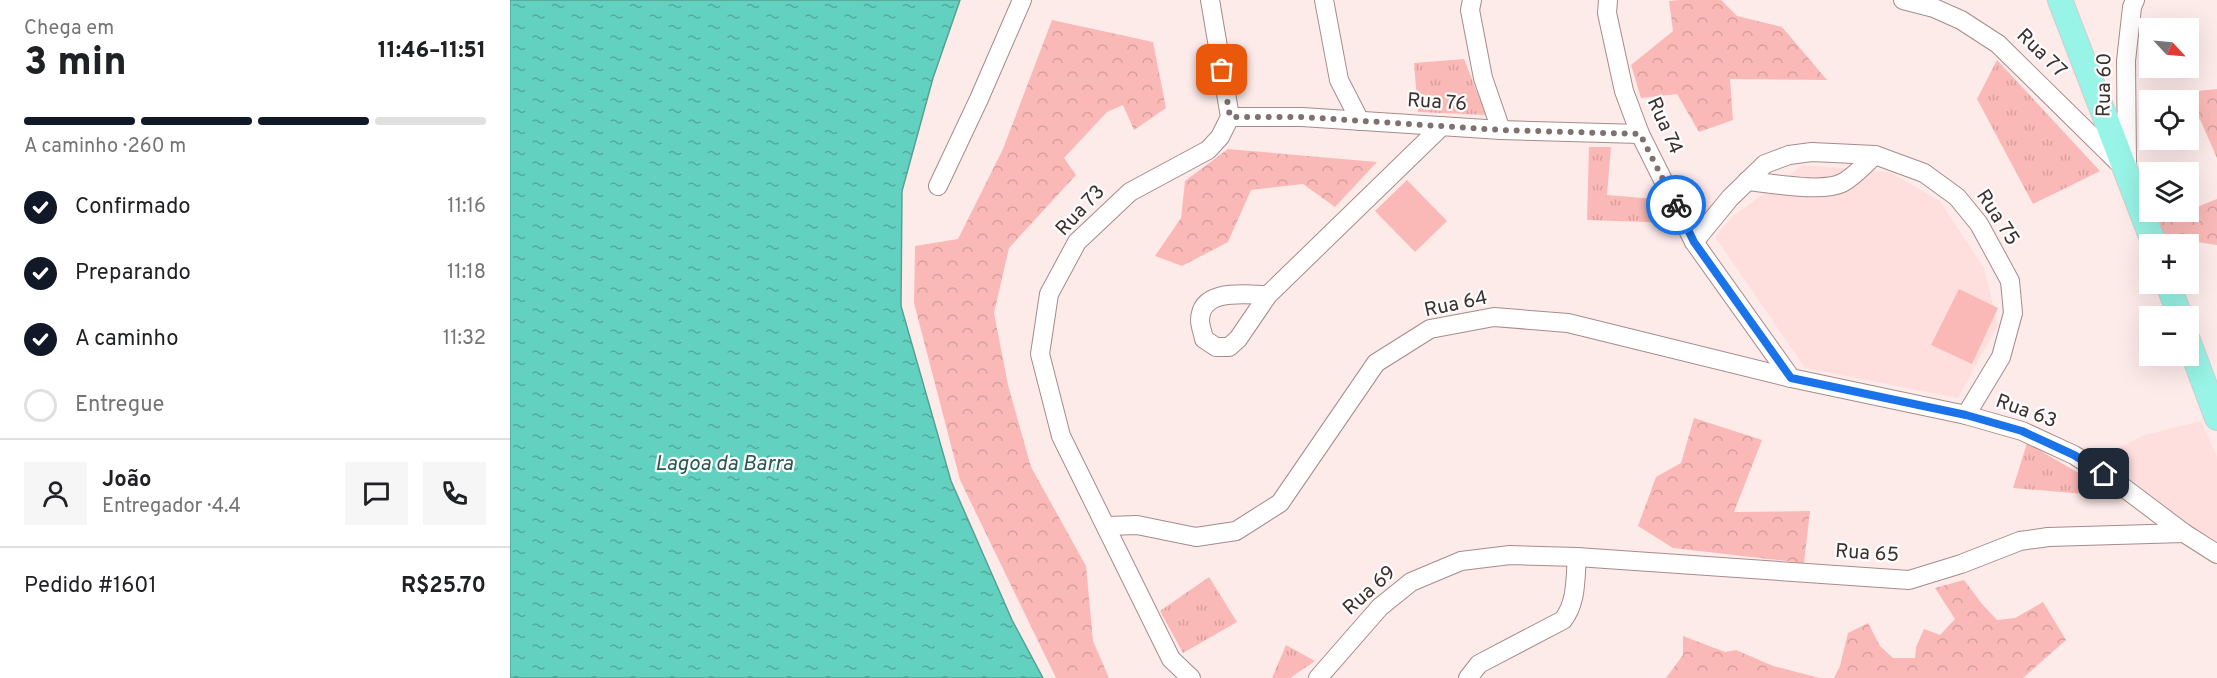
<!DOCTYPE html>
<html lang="pt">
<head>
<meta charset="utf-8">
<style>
	:root { --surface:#fff; --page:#f6f6f6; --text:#202124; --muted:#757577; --line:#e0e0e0; --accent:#111827 }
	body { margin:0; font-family:Overpass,sans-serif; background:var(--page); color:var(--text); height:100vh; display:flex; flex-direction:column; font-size:22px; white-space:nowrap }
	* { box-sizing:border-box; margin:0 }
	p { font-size:20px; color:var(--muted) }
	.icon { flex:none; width:33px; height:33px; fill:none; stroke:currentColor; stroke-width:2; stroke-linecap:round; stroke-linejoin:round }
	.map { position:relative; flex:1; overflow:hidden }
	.drawer { display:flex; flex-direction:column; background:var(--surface); width:510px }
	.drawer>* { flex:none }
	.needle { width:39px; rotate:116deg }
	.fabs { position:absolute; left:1629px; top:18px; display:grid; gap:12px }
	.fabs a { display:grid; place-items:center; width:60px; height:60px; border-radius:0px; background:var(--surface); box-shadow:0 6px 24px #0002; font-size:30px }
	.pin { position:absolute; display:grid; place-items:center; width:51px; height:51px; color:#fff; margin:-26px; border-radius:12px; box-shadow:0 3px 9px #0006 }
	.courier { position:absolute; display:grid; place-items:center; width:60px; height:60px; margin:-30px; border:4px solid #1a73e8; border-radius:50%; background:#fff; color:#222; box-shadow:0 2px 8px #0007 }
	.head em { font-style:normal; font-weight:800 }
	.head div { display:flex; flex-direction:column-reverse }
	.head { display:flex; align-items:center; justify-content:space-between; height:102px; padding:0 24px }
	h1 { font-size:39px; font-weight:800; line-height:45px }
	.bar { display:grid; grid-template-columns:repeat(4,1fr); gap:9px 6px; align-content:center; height:72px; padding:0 24px }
	.bar i { height:8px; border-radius:4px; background:var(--line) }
	.bar .selected { background:var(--accent) }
	.bar p { grid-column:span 4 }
	.line { display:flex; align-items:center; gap:15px; padding:0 24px; border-top:2px solid var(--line) }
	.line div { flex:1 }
	.round { display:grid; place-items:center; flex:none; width:63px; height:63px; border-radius:0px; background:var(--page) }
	ol { padding:0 24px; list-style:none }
	li { display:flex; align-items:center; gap:18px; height:66px }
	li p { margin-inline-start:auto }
	li .icon { padding:6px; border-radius:50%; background:var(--accent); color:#fff; stroke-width:4 }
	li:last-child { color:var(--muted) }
	li i { width:33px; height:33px; border:3px solid var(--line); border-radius:50% }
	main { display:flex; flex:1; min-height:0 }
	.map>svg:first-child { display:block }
	.built { fill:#fedfdd }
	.grass { fill:url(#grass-tufts) }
	.forest { fill:url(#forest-crowns) }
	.pitch { fill:#fab9b6 }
	.water { fill:url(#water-ripples); stroke:#57a194; stroke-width:1.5 }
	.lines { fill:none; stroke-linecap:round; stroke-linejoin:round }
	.minor-casing { stroke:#a68b8a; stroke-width:20 }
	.major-casing { stroke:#d0cdcd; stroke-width:26 }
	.minor { stroke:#fff; stroke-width:18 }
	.major { stroke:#98f4e6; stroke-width:24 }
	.done { stroke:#7f7170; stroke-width:6; stroke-dasharray:0 10.8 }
	.route { stroke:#1a73e8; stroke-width:8 }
	.labels { text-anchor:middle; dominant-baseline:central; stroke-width:4.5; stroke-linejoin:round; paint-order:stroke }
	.street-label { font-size:20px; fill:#3b302f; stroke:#fdfdfd }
	.water-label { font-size:21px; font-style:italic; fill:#295851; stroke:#fdfdfd }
</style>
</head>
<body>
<main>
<section class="drawer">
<div class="head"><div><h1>3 min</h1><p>Chega em</p></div><em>11:46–11:51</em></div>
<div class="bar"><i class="selected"></i><i class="selected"></i><i class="selected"></i><i></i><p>A caminho · 260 m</p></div>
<ol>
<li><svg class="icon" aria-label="check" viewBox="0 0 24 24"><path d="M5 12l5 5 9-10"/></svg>Confirmado<p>11:16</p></li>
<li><svg class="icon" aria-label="check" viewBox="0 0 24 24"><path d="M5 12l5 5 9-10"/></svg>Preparando<p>11:18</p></li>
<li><svg class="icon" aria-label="check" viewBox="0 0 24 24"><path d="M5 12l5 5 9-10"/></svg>A caminho<p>11:32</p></li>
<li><i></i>Entregue</li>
</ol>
<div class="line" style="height:108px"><a class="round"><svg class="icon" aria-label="person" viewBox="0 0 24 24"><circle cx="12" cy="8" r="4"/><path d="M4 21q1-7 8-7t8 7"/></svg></a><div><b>João</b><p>Entregador · 4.4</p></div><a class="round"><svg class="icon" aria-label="chat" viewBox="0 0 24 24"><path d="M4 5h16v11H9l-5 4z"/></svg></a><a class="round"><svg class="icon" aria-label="phone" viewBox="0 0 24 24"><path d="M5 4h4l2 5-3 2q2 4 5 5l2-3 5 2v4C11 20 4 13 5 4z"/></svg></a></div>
<div class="line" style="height:78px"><div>Pedido #1601</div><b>R$25.70</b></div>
</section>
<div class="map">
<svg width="1707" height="678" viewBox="0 0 1707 678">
	<defs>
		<pattern id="grass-tufts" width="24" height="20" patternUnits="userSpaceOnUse" patternTransform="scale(1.5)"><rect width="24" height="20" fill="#fab9b6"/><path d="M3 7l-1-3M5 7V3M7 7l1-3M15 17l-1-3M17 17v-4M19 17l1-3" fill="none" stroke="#d79f9d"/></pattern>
		<pattern id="forest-crowns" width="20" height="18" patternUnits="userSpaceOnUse" patternTransform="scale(1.5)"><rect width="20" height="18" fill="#fab9b6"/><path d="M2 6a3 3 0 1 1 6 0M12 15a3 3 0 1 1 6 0" fill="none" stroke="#d79f9d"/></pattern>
		<pattern id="water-ripples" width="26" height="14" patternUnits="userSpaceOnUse" patternTransform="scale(1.5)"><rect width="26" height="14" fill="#63d1c0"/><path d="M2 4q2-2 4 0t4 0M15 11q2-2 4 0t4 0" fill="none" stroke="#53aa9c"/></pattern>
	</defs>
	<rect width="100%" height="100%" fill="#fdebea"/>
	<g class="built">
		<path d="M1293 165 1379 172 1430 201 1474 268 1488 325 1448 398 1295 368 1205 237 1222 217Z"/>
		<path d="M1691 421 1707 457V548L1592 456 1635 435Z"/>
	</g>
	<g class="grass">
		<path d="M954 59 976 115 908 112 904 63Z"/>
		<path d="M1487 60 1590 171 1523 204 1467 99Z"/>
		<path d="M1079 147H1101L1097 195 1157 200 1166 223 1077 220Z"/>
		<path d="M1517 443 1610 497 1503 488Z"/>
		<path d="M699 577 727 622 673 653 650 611Z"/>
		<path d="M776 645 805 661 780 678H762Z"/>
	</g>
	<g class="forest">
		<path d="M1171 0H1211L1227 16 1272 27 1317 80 1220 79 1223 120 1189 132 1167 94 1131 98 1121 65 1163 31 1159 1Z"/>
		<path d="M542 20 643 42 656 108 624 130 613 105 597 112 554 158 566 175 499 248 484 313 498 385 521 467 576 566 583 641 599 678H546L450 480 404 303 405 246 448 239 493 149Z"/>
		<path d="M1707 89V158L1678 92Z"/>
		<path d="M718 149 867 162 825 207 793 184 741 190 718 242 672 266 645 256 671 218 675 181Z"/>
		<path d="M1679 175 1687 207 1707 199V245L1680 241 1668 244H1654L1644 212H1678Z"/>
		<path d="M1184 418 1252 440 1224 512 1300 511 1294 563 1163 548 1128 526 1146 477 1171 463Z"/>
		<path d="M1454 580 1472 604 1487 620 1505 618 1533 602 1556 640 1513 678H1324L1330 666 1338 633 1358 623 1370 646 1383 658H1405L1406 647 1414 629 1430 635 1445 619 1425 588Z"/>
		<path d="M1173 636 1215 652 1226 650 1263 666 1310 678H1156L1173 655Z"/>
	</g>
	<g class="pitch">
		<path d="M897 180 937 221 905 252 865 211Z"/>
		<path d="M1449 289 1488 308 1462 364 1421 345Z"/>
	</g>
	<path class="water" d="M0 0H450L423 78 392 191 391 306 441 481 502 620 533 678H0Z"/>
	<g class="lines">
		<defs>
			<g id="minor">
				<path d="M814 0 829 80 850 121"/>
				<path d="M962 0 960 10 973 78 991 130"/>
				<path d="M1098 0 1097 13 1114 91 1130 134 1184 242 1281 378"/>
				<path d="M1393 0 1424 8 1451 20 1488 44 1611 165"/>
				<path d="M720 117H792L991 130 1130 134"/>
				<path d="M1617 163 1616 61 1622 7 1625 0"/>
				<path d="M1237 181C1261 183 1312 193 1332 183 1344 177 1355 164 1365 155"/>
				<path d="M428 186 469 99 512 0"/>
				<path d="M1184 242 1220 198 1255 164 1279 155 1302 152 1365 155 1414 173 1447 197 1469 224 1500 281 1503 313 1491 357 1456 415"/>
				<path d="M758 295C737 295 691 287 690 320 690 326 693 333 694 339L706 347H719L728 339 758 295 932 126"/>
				<path d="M597 526 627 525 686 537 726 531 770 503 866 363 920 329 984 317 1058 323 1281 378 1456 415 1512 431 1564 455 1609 484 1674 533 1707 554"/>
				<path d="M681 678 661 659 551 436 530 354 539 294 567 242 620 192 698 150 710 137 720 117 700 0"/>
				<path d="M808 678 870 607 901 582 951 561 1000 555 1067 557 1399 580 1451 564 1510 541 1538 537 1674 533"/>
				<path d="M958 678 969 664 1053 620C1067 602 1065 579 1067 557"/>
			</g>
			<g id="major">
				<path d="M1550 0 1644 244"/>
				<path d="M1658 284 1670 316"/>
				<path d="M1678 340 1707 418"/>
			</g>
		</defs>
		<use href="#minor" class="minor-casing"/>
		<use href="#major" class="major-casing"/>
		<use href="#minor" class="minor"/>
		<use href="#major" class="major"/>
	</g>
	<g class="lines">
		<path class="done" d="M712 70 720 117H792L991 130 1130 134 1166 205"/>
		<path class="route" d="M1166 205 1184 242 1281 378 1456 415 1512 431 1564 455 1594 474"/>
	</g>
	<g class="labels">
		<g class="street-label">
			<text transform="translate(1531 54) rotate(44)">Rua 77</text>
			<text transform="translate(1595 85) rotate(-89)">Rua 60</text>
			<text transform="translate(927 103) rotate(4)">Rua 76</text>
			<text transform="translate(1154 126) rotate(66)">Rua 74</text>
			<text transform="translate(571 211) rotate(-47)">Rua 73</text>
			<text transform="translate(1487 218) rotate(57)">Rua 75</text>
			<text transform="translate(946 305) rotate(-12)">Rua 64</text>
			<text transform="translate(1516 412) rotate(20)">Rua 63</text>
			<text transform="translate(1357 554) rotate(4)">Rua 65</text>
			<text transform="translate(860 591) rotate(-42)">Rua 69</text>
		</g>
		<g class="water-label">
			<text x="214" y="464">Lagoa da Barra</text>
		</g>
	</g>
</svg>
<div class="fabs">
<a><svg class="needle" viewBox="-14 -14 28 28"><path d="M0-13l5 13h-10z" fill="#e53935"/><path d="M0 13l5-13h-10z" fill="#757577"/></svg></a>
<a><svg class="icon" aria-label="locate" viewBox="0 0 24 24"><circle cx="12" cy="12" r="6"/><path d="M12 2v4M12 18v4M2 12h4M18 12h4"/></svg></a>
<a><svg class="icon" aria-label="layers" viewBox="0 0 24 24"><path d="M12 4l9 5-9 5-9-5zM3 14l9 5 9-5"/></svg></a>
<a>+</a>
<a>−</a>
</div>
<div class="pin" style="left:712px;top:70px;background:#ea580c"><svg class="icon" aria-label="bag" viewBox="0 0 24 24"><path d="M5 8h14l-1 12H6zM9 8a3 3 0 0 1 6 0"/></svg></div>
<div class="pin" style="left:1594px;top:474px;background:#1f2937"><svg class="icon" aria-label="home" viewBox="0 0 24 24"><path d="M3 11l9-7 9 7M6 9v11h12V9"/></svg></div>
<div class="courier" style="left:1166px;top:205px"><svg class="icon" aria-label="bike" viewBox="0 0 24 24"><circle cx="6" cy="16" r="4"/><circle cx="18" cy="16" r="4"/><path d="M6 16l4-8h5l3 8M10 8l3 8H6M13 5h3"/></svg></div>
</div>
</main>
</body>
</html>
